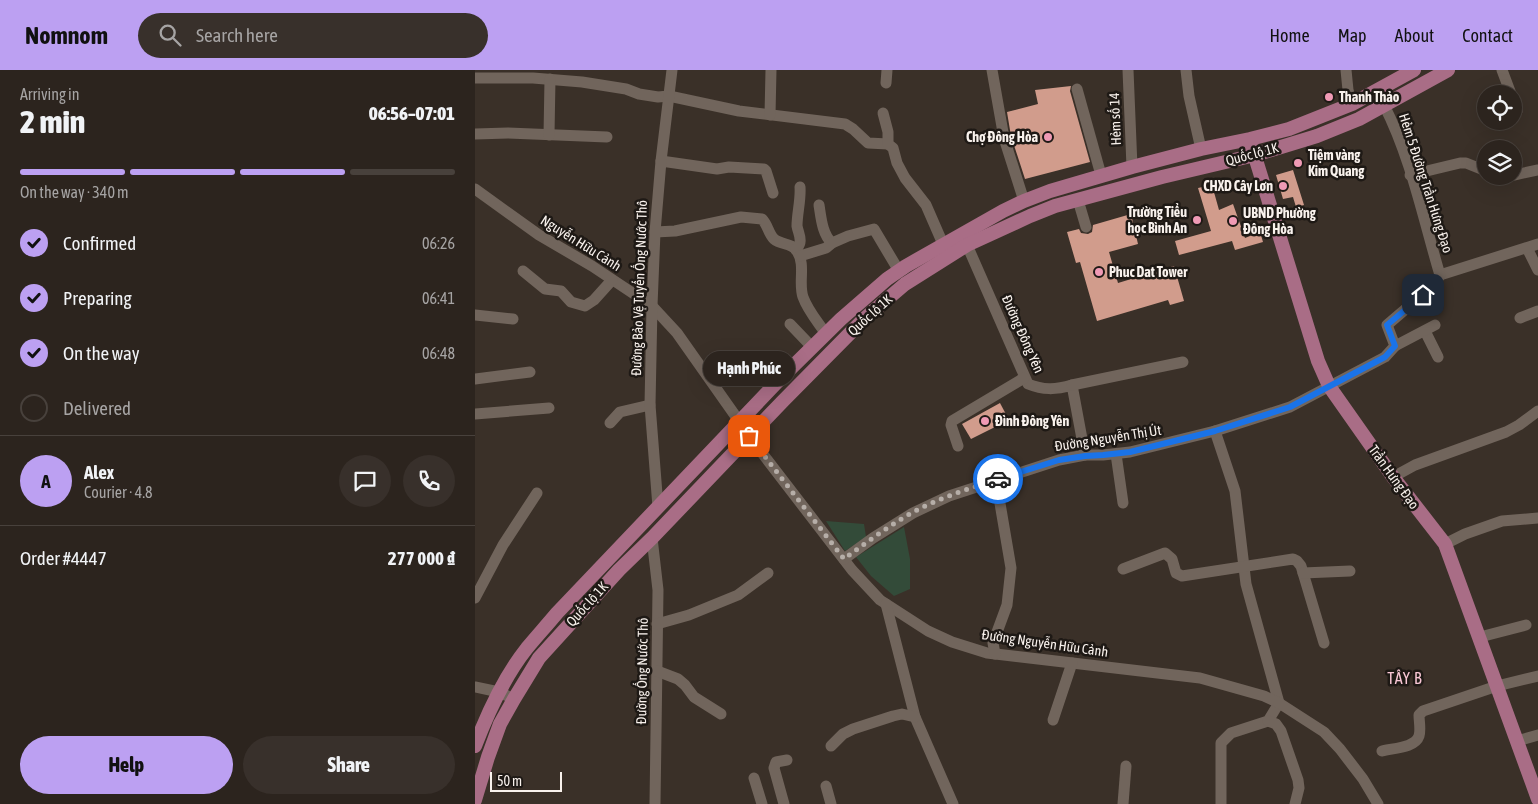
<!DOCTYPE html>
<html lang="en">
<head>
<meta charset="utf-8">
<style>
	:root { --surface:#2c241e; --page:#38302b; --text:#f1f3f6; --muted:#a6a4a4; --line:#48413c; --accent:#bca0f2 }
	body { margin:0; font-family:"Asap Condensed",sans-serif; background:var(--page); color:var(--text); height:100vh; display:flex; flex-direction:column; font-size:19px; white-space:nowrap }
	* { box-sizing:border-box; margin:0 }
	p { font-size:16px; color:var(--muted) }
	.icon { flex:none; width:28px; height:28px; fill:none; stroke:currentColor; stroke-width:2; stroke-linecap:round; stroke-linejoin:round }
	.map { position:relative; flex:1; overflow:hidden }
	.details { display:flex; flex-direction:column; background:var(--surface); width:475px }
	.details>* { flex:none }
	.fabs { position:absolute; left:1002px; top:15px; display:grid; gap:10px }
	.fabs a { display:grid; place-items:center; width:45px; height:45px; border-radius:50%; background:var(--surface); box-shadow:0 5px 20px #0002,0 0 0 1px var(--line); font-size:25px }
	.scale { position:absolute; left:15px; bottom:12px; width:72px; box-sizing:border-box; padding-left:5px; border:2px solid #f9f2ed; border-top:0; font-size:14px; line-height:18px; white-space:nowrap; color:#f9f2ed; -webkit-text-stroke:4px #1e1915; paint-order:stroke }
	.pin { position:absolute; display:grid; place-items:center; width:42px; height:42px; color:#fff; margin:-21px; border-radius:10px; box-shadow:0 2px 8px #0006 }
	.courier { position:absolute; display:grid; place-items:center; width:50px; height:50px; margin:-25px; border:4px solid #1a73e8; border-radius:50%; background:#fff; color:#222; box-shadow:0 1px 6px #0007 }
	.bubble { position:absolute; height:35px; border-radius:18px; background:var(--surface); box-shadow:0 5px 20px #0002,0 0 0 1px var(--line); font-size:16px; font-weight:800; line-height:35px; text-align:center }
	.summary em { font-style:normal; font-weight:800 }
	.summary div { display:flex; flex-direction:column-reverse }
	.summary { display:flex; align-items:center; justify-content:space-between; height:85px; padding:0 20px }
	h1 { font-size:32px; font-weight:800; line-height:38px }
	.bar { display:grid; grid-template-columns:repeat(4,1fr); gap:8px 5px; align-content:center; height:60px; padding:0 20px }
	.bar i { height:6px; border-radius:4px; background:var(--line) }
	.bar .selected { background:var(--accent) }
	.bar p { grid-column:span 4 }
	.line { display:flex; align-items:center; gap:12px; padding:0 20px; border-top:1px solid var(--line) }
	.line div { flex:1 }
	.round { display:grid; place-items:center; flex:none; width:52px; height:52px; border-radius:26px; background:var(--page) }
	ol { padding:0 20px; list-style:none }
	li { display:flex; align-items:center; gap:15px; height:55px }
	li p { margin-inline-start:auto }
	li .icon { padding:5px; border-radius:50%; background:var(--accent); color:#111; stroke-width:4 }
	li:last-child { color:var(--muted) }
	li i { width:28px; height:28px; border:2px solid var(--line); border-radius:50% }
	.action { display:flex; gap:10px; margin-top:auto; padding:10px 20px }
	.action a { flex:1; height:58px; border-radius:30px; background:var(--accent); color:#111; font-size:20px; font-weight:800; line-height:58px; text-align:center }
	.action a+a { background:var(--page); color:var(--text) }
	header { display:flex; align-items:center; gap:30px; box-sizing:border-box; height:70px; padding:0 25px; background:var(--accent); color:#111 }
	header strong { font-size:24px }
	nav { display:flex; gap:28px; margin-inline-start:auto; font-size:18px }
	.search { width:350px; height:45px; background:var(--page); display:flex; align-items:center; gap:12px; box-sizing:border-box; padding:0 18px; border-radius:28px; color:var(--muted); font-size:19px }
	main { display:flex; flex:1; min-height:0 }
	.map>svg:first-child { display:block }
	.green { fill:#334b39 }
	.building { fill:#d19c8c }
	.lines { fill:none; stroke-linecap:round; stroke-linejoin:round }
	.minor { stroke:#71655c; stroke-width:11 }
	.major { stroke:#a96d86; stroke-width:14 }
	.done { stroke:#b6aea8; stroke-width:5; stroke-dasharray:0 9 }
	.route { stroke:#1a73e8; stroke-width:6 }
	.poi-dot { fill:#f09ab5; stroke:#1e1915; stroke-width:2 }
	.labels { text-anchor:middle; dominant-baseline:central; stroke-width:5; stroke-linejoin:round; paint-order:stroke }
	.poi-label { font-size:14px; font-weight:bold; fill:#f9f2ed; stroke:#1e1915; text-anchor:start }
	.street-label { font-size:14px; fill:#f9f2ed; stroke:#1e1915 }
	.quarter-label { font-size:16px; letter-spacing:1px; fill:#f9c7d5; stroke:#1e1915 }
</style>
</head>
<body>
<header>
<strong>Nomnom</strong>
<div class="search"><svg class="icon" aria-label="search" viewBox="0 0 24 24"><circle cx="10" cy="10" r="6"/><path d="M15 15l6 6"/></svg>Search here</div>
<nav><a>Home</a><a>Map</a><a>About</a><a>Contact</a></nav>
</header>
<main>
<section class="details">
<div class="summary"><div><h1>2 min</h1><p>Arriving in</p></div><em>06:56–07:01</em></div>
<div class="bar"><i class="selected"></i><i class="selected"></i><i class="selected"></i><i></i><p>On the way · 340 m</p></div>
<ol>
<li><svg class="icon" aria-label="check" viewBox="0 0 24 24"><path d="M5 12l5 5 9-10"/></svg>Confirmed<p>06:26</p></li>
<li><svg class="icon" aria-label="check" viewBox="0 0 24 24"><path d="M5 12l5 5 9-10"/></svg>Preparing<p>06:41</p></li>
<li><svg class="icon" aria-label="check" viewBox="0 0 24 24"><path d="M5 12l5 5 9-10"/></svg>On the way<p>06:48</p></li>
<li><i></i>Delivered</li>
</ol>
<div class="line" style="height:90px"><b class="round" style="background:var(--accent);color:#111">A</b><div><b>Alex</b><p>Courier · 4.8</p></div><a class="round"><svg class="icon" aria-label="chat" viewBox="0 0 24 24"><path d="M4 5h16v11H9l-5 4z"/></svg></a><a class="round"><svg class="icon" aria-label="phone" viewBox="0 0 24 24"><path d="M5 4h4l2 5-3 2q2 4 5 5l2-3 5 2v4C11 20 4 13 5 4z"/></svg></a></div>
<div class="line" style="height:65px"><div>Order #4447</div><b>277 000 ₫</b></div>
<div class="action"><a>Help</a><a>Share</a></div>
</section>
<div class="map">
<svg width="1063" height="734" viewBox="0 0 1063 734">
	<rect width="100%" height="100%" fill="#3a3028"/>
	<g class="green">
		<path d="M351 451 389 454 391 467 370 481Z"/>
		<path d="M429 457 435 489V519L419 526 396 506 381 487Z"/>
	</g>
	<g class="building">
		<path d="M596 16 595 21 615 92 550 109 536 66 532 42 563 34 560 20Z"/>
		<path d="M818 100 829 135 821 137 818 127 808 129 801 105Z"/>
		<path d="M737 115 744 140 758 134 770 168 785 162 788 172 760 180 757 171 704 185 700 171 736 161 723 118Z"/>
		<path d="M656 144 663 174 634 182 643 213 699 196 709 231 695 235 693 230 622 251 605 192 601 193 592 162 604 159 606 163 613 164 617 162 618 155Z"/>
		<path d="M525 333 534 350 496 369 487 354Z"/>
	</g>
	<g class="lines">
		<g class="minor">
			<path d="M517 0 529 68 549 131"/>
			<path d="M653 0 657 97"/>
			<path d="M711 0 714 26 726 79"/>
			<path d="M871 0 873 20 877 34"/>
			<path d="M1027 0 1036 24"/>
			<path d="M0 8H58L107 12 151 19 164 24 183 27 194 26 264 41 370 54 378 59 393 73 413 74"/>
			<path d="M411 13 412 0"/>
			<path d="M602 19 626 105"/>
			<path d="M1039 31 1042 41"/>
			<path d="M408 43 413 62V74L418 78 422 93 430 108 451 135 468 174"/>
			<path d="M295 45 296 0"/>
			<path d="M0 64 33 63 132 67"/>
			<path d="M74 65 75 9"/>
			<path d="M186 91 242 99 254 97 289 99 291 101 298 123"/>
			<path d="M935 105 985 93H991L1011 101"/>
			<path d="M1039 105 1063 100"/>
			<path d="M0 119 64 165 117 196 177 236 202 263 264 351"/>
			<path d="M603 130 611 157"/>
			<path d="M344 135C346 147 347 164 357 173"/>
			<path d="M180 162 200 161 266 147 287 149C293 155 293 163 299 169 306 175 317 173 322 181 331 195 323 213 328 227 333 241 343 252 351 264"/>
			<path d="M492 175 553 314C568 320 580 320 597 315L610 385"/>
			<path d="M1052 178 1063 200"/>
			<path d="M321 180C322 178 325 175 325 172 326 167 323 162 322 156 322 143 326 130 325 117"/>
			<path d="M325 186 351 178 357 173 373 166 399 159 424 201"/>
			<path d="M48 201 70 219 86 221 96 232 110 236 119 230 137 210"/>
			<path d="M965 205 1063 174"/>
			<path d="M0 245 38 249"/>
			<path d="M1045 248 1063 241"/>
			<path d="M315 254 337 277"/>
			<path d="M950 261 963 287"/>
			<path d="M920 276 960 255"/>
			<path d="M0 309 55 302"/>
			<path d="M597 315 708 292"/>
			<path d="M0 344 74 338"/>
			<path d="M135 353 145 342 175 335"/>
			<path d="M740 361 760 421 771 514 804 633 793 651 756 663 746 673V734"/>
			<path d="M274 366 377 500 405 530 453 561 477 572 512 583 725 608 789 626 804 633 849 662 865 679 888 709 903 734"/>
			<path d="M483 376 476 355 477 351 549 308"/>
			<path d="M641 384 648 433"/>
			<path d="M918 407 940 395 1031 362 1044 355 1063 341"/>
			<path d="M183 437 175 335 177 236 180 162 186 91 197 0"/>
			<path d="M177 468 183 520 180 734"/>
			<path d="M970 474 990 464 1027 451 1063 448"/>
			<path d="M369 489 398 468 438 443 474 426 584 390 610 385H628L655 382 740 361 815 337 910 287 920 276 912 255 960 214 965 205C948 148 936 88 909 35"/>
			<path d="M648 499 690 483 697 489 701 503 707 506 818 489 822 491 826 496 849 573"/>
			<path d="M828 503 875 501"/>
			<path d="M0 528 28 475 62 423"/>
			<path d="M411 534 440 647 478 734"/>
			<path d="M182 554 214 545 263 525 293 503"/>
			<path d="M1005 567 1051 555"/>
			<path d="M520 584 518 573 532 535 536 498 521 410"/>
			<path d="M182 601 203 609 210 615 219 627 246 644"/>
			<path d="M0 617 24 622 39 629"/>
			<path d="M578 650 597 593"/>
			<path d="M793 651 801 654 806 661 823 710 824 718 820 734"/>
			<path d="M1042 671 1063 665"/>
			<path d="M356 676 368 664 378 659 418 646 427 644 440 647"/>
			<path d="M907 681C918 678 940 678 944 666 946 660 944 651 944 645L948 641 1022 616 1063 606"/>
			<path d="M279 708 287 734"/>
			<path d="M351 716 356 734"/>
			<path d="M309 734 299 698 301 692 312 690"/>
			<path d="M648 734 651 696"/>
		</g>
		<g class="major">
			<path d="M777 77 843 291 854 316 918 407 970 474 1063 729"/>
			<path d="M0 676C13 642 29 607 52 578 62 566 72 555 82 543L306 308 366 249 412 209 431 196 528 141 549 131 575 121 657 97 726 79 775 69 814 59 877 34 939 0"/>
			<path d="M0 730 13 687 25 654 39 629 64 588 144 500 177 468 308 331 389 249 430 214 492 175 555 146 580 136 687 107 780 85 842 66 884 49 973 0"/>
		</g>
	</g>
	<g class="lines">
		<path class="done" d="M274 366 369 489C395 470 421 450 450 436 474 425 499 417 523 409"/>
		<path class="route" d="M523 409 584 390 610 386 628 385 655 382 740 361 815 337 910 287 920 276 912 255 948 225"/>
	</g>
	<g class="poi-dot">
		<circle cx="854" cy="27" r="5"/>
		<circle cx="573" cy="67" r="5"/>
		<circle cx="823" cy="93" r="5"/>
		<circle cx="808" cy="116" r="5"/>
		<circle cx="722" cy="150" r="5"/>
		<circle cx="758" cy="151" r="5"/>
		<circle cx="624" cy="202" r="5"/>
		<circle cx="510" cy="351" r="5"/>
	</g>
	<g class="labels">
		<g class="poi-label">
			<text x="864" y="27">Thanh Thảo</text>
			<text x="563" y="67" text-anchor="end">Chợ Đông Hòa</text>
			<text x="833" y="85">Tiệm vàng<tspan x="833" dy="16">Kim Quang</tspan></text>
			<text x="798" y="116" text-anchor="end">CHXD Cây Lơn</text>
			<text x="712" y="142" text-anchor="end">Trường Tiểu<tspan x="712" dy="16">học Bình An</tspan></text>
			<text x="768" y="143">UBND Phường<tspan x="768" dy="16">Đông Hòa</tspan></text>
			<text x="634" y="202">Phuc Dat Tower</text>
			<text x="520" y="351">Đình Đông Yên</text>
		</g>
		<g class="street-label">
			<text transform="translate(640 49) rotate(-92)">Hẻm số 14</text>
			<text transform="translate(777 84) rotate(-15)">Quốc lộ 1K</text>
			<text transform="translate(951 113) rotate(72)">Hẻm 5 Đường Trần Hưng Đạo</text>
			<text transform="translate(106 173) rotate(32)">Nguyễn Hữu Cảnh</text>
			<text transform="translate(164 218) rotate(-88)">Đường Bảo Vệ Tuyến Ống Nước Thô</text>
			<text transform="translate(395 245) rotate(-42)">Quốc lộ 1K</text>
			<text transform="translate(548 264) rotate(66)">Đường Đông Yên</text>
			<text transform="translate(633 368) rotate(-9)">Đường Nguyễn Thị Út</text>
			<text transform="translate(919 407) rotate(54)">Trần Hưng Đạo</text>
			<text transform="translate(112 534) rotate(-48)">Quốc lộ 1K</text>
			<text transform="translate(570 573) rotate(8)">Đường Nguyễn Hữu Cảnh</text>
			<text transform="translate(167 601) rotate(-89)">Đường Ống Nước Thô</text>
		</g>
		<g class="quarter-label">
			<text x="930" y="608">TÂY B</text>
		</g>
	</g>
</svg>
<div class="fabs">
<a><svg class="icon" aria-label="locate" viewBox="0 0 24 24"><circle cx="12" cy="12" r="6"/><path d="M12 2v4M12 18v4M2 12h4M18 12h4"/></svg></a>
<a><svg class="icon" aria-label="layers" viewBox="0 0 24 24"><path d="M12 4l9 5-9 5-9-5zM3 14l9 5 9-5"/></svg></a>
</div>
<div class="scale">50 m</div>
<div class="pin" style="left:274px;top:366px;background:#ea580c"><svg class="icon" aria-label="bag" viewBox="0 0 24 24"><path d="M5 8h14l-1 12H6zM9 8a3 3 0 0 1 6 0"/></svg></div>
<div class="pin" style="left:948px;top:225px;background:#1f2937"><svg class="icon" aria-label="home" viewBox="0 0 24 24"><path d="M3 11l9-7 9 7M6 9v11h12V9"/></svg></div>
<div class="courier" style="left:523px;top:409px"><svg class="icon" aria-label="car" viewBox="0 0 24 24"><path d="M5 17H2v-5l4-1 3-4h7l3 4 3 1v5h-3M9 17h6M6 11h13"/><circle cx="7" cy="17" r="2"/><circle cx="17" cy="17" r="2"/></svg></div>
<div class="bubble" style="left:228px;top:281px;width:92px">Hạnh Phúc</div>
</div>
</main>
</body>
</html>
